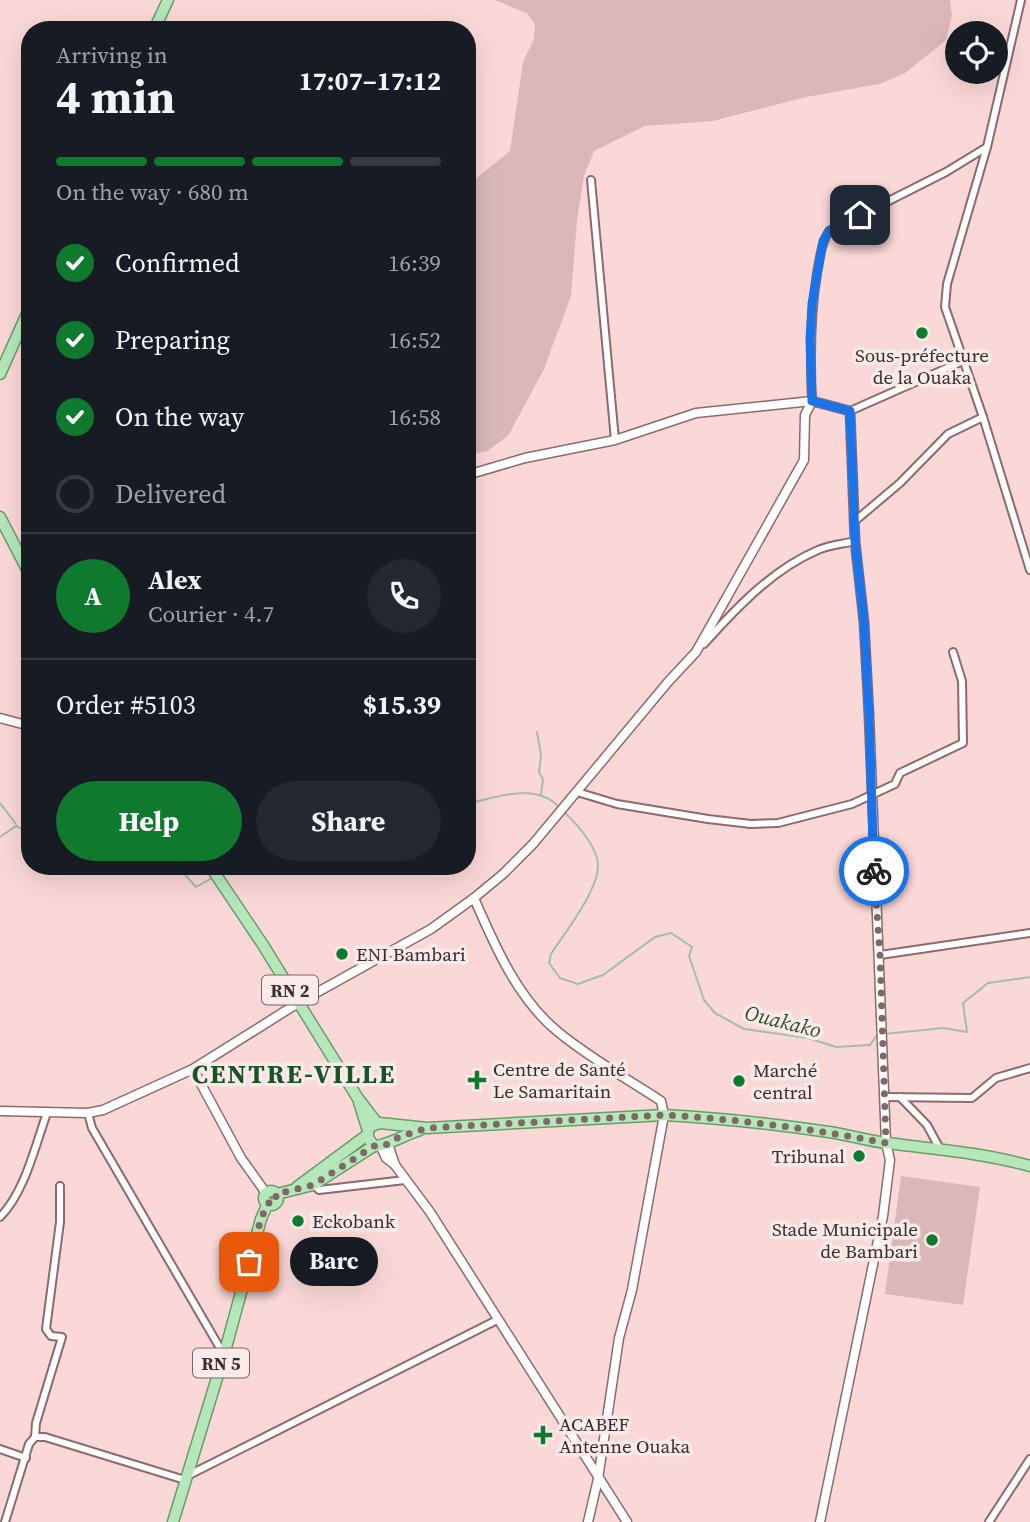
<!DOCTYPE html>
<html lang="en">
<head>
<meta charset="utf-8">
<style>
	:root { --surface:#171b24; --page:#242831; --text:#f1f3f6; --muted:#9ea1a6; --line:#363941; --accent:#0f7a2e }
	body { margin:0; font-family:"Source Serif 4",serif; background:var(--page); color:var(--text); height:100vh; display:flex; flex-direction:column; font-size:26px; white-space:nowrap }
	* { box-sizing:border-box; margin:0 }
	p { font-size:23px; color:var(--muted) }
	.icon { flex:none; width:38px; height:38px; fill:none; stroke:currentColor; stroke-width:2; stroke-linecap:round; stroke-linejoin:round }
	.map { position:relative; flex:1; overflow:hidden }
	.drawer { position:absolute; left:21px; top:21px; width:455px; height:854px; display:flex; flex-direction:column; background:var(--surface); border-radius:28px; box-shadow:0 7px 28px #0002 }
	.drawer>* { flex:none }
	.fabs { position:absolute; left:945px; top:21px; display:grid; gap:14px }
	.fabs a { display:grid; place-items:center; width:63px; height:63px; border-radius:50%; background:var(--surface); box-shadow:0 7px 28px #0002; font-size:35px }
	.pin { position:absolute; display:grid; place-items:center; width:60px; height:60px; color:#fff; margin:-30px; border-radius:14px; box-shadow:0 4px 10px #0006 }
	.courier { position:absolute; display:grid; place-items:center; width:70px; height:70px; margin:-35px; border:5px solid #1a73e8; border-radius:50%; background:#fff; color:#222; box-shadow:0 2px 9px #0007 }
	.bubble { position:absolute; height:49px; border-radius:24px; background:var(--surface); box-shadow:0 7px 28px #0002; font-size:23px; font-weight:700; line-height:49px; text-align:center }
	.head em { font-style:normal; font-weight:700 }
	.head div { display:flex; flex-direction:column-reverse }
	.head { display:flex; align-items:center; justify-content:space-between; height:119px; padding:0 35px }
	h1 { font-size:46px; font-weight:700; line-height:52px }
	.bar { display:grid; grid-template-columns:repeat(4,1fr); gap:10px 7px; align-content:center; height:84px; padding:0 35px }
	.bar i { height:9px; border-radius:5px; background:var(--line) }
	.bar .current { background:var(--accent) }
	.bar p { grid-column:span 4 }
	.line { display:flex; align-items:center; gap:18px; padding:0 35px; border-top:2px solid var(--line) }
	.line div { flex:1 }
	.round { display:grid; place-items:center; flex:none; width:74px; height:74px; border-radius:37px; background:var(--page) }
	ol { padding:0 35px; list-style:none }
	li { display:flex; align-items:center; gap:21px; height:77px }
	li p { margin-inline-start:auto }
	li .icon { padding:7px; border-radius:50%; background:var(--accent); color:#fff; stroke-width:4 }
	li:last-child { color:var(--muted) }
	li i { width:38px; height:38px; border:4px solid var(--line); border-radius:50% }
	.primary-button { display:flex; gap:14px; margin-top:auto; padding:14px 35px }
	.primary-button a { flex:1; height:80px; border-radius:42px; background:var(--accent); color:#fff; font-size:28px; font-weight:700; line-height:80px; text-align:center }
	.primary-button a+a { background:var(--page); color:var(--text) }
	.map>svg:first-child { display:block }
	.green { fill:#d9b8b7 }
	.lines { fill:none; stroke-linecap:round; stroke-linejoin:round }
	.stream { stroke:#a4bda6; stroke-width:2 }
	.street-casing { stroke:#8e6a69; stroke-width:10 }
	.secondary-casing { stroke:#8e6a69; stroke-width:11 }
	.primary-casing { stroke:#6a9c6b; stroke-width:13 }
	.street { stroke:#fff; stroke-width:6 }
	.secondary { stroke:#fff; stroke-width:8 }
	.primary { stroke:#b5e7bb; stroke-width:10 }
	.done { stroke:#7e6968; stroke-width:7; stroke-dasharray:0 12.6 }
	.route { stroke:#1a73e8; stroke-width:9 }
	.poi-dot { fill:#0f7a2e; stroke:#fbeaea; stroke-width:2.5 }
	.labels { text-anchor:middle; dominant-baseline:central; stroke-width:7; stroke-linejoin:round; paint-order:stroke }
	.shield { fill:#fbeaea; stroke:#756666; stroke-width:2 }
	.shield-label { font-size:18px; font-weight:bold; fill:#3c2d2d }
	.poi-label { font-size:19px; fill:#3c2d2d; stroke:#fbeaea; text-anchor:start }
	.water-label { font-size:21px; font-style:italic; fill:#29512f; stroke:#fbeaea }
	.district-label { font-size:26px; font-weight:bold; letter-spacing:2px; fill:#165424; stroke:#fbeaea }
</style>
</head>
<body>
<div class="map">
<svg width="1030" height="1522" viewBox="0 0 1030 1522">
	<rect width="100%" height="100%" fill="#fad8d7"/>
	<g class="green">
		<path d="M495 0H950L952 15 946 40 905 73 880 84 806 97 713 121 645 126 594 151 584 176 577 220 571 296 544 369 508 436 487 451 467 455V186L510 151 523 62 534 39 535 25 528 14Z"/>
		<path d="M901 1176 980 1187 963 1305 885 1294Z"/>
	</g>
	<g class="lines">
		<g class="stream">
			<path d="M537 732 541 755 539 772 543 779 541 795"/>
			<path d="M0 803 16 824"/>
			<path d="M467 804C496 797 535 782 559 807"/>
			<path d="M563 811C577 824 591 839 597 858 605 883 565 932 551 954L549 963 560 978 578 984 603 975 655 937 671 933 692 947 689 956 704 1000 715 1013 744 1029 808 1038 836 1047 870 1045 878 1034"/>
			<path d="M0 837 16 826 30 833"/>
			<path d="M175 866 179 868 196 887 212 878"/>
			<path d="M219 873 232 866"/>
			<path d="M884 1034 943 1028 967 1032 963 1003 988 983 1030 977"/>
		</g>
		<defs>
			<g id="street">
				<path d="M1021 0 987 147 947 284 945 307 983 417 1030 570"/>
				<path d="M591 180 615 440"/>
				<path d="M812 401C810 358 810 316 817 273 820 258 821 244 829 231L946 172 987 147"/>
				<path d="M850 411 963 361"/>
				<path d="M855 521 900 483 948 434 983 417"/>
				<path d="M704 644C736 608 773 569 818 550 829 545 843 544 855 541"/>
				<path d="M577 792 617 804 708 819 751 824 778 823 852 804 895 784 900 773 963 743 962 681 953 652"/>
				<path d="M880 955 1030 933"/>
				<path d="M884 1097 972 1098 996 1078 1030 1068"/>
				<path d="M900 1097 927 1125 940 1149"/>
				<path d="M88 1113 92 1128 224 1355"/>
				<path d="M312 1183 319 1190 405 1180"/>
				<path d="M0 1217C25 1192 35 1146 47 1113"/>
				<path d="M35 1437 36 1423 62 1337 51 1336 46 1329 60 1222V1186"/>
				<path d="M0 1449 26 1458"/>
				<path d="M187 1476 497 1320"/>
				<path d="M5 1522 29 1444 35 1437H45L185 1480"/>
				<path d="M989 1522 1030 1459"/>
			</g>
			<g id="secondary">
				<path d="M467 475 525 458 615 440 696 413 812 401 850 411 855 541 864 622 869 715 886 1143 890 1160 883 1216 820 1522"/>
				<path d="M0 718 30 726"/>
				<path d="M474 898C494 944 517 998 557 1031 588 1057 626 1078 661 1101L664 1115 632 1290 619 1338 598 1479 588 1522"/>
				<path d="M193 1069 241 1158 266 1193"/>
				<path d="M0 1111 88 1113 103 1110 193 1069 298 1003 431 929 474 898 503 874 533 844 668 682 696 652 804 460 805 415 812 401"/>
				<path d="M388 1144 395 1165"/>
				<path d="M381 1147 386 1158 395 1165 430 1212 627 1522"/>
			</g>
			<g id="primary">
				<path d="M154 30 168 0"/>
				<path d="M0 374 30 307"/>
				<path d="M0 517 30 575"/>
				<path d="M210 866 263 945 357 1097 377 1123"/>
				<path d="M359 1102 368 1131V1138L374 1146C384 1147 407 1134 420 1130"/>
				<path d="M368 1131 371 1126 380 1123 427 1128 664 1115C719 1118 775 1124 829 1132 849 1135 868 1141 887 1143 935 1149 983 1153 1030 1166"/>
				<path d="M297 1187 367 1135"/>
				<circle cx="271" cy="1198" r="7"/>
				<path d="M277 1194 313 1185 374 1146"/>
				<path d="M173 1522 224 1355 261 1219 268 1203"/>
			</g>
		</defs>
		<use href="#street" class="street-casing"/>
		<use href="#secondary" class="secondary-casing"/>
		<use href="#primary" class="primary-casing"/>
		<use href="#street" class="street"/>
		<use href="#secondary" class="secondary"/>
		<use href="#primary" class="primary"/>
	</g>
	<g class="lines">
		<path class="done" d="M249 1262 261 1219 268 1203 276 1202V1194L313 1185 374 1146H384L399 1137 427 1128 664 1115C738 1119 813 1129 886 1143L880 955 874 871"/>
		<path class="route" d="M860 215 829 231 823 241 812 304 810 340 812 401 850 411 855 541 864 622 869 715 874 871"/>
	</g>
	<g class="poi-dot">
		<circle cx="922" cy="333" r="7"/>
		<circle cx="342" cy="954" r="7"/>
		<path d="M473.5 1069.5h7v7h7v7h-7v7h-7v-7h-7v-7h7z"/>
		<circle cx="739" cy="1081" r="7"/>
		<circle cx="859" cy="1156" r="7"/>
		<circle cx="298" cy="1221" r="7"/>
		<circle cx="932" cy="1240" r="7"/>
		<path d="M539.5 1424.5h7v7h7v7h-7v7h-7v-7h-7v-7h7z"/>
	</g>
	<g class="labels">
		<g class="shield">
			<rect x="262" y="975.5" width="56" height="29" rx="5"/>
			<rect x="193" y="1348.5" width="56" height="29" rx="5"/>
		</g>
		<g class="shield-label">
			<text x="290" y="990">RN 2</text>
			<text x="221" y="1363">RN 5</text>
		</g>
		<g class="poi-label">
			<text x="922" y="355" text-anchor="middle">Sous-préfecture<tspan x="922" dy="22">de la Ouaka</tspan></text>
			<text x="356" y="954">ENI Bambari</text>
			<text x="493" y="1069">Centre de Santé<tspan x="493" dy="22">Le Samaritain</tspan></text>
			<text x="753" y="1070">Marché<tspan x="753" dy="22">central</tspan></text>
			<text x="845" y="1156" text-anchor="end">Tribunal</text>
			<text x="312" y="1221">Eckobank</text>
			<text x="918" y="1229" text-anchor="end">Stade Municipale<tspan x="918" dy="22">de Bambari</tspan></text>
			<text x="559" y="1424">ACABEF<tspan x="559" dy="22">Antenne Ouaka</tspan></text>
		</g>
		<g class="water-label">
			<text transform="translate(783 1021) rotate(14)">Ouakako</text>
		</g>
		<g class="district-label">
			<text x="294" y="1074">CENTRE-VILLE</text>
		</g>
	</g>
</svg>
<div class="fabs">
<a><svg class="icon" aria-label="locate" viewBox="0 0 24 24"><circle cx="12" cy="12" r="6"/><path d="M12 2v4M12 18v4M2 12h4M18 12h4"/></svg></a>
</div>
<div class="pin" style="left:249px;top:1262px;background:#ea580c"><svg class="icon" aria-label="bag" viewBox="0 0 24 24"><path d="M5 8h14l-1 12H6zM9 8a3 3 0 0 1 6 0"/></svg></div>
<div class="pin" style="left:860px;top:215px;background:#1f2937"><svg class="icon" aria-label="home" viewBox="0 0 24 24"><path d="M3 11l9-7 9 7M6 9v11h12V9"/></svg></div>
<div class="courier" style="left:874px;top:871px"><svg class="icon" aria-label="bike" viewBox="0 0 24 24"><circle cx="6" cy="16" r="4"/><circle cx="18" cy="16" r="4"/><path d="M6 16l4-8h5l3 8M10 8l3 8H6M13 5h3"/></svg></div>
<div class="bubble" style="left:290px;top:1237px;width:88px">Barc</div>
<section class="drawer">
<div class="head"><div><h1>4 min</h1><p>Arriving in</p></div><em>17:07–17:12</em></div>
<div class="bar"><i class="current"></i><i class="current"></i><i class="current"></i><i></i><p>On the way · 680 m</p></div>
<ol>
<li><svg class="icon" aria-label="check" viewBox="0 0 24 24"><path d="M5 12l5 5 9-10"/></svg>Confirmed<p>16:39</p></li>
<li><svg class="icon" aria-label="check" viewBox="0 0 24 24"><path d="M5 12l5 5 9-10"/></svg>Preparing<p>16:52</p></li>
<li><svg class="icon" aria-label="check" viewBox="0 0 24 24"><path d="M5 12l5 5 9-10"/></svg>On the way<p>16:58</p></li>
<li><i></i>Delivered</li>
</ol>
<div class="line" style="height:126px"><b class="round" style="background:var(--accent);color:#fff">A</b><div><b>Alex</b><p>Courier · 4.7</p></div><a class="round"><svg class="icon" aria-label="phone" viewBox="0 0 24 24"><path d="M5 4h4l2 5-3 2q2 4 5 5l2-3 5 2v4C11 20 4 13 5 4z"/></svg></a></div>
<div class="line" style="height:91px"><div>Order #5103</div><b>$15.39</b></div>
<div class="primary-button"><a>Help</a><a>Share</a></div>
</section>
</div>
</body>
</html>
